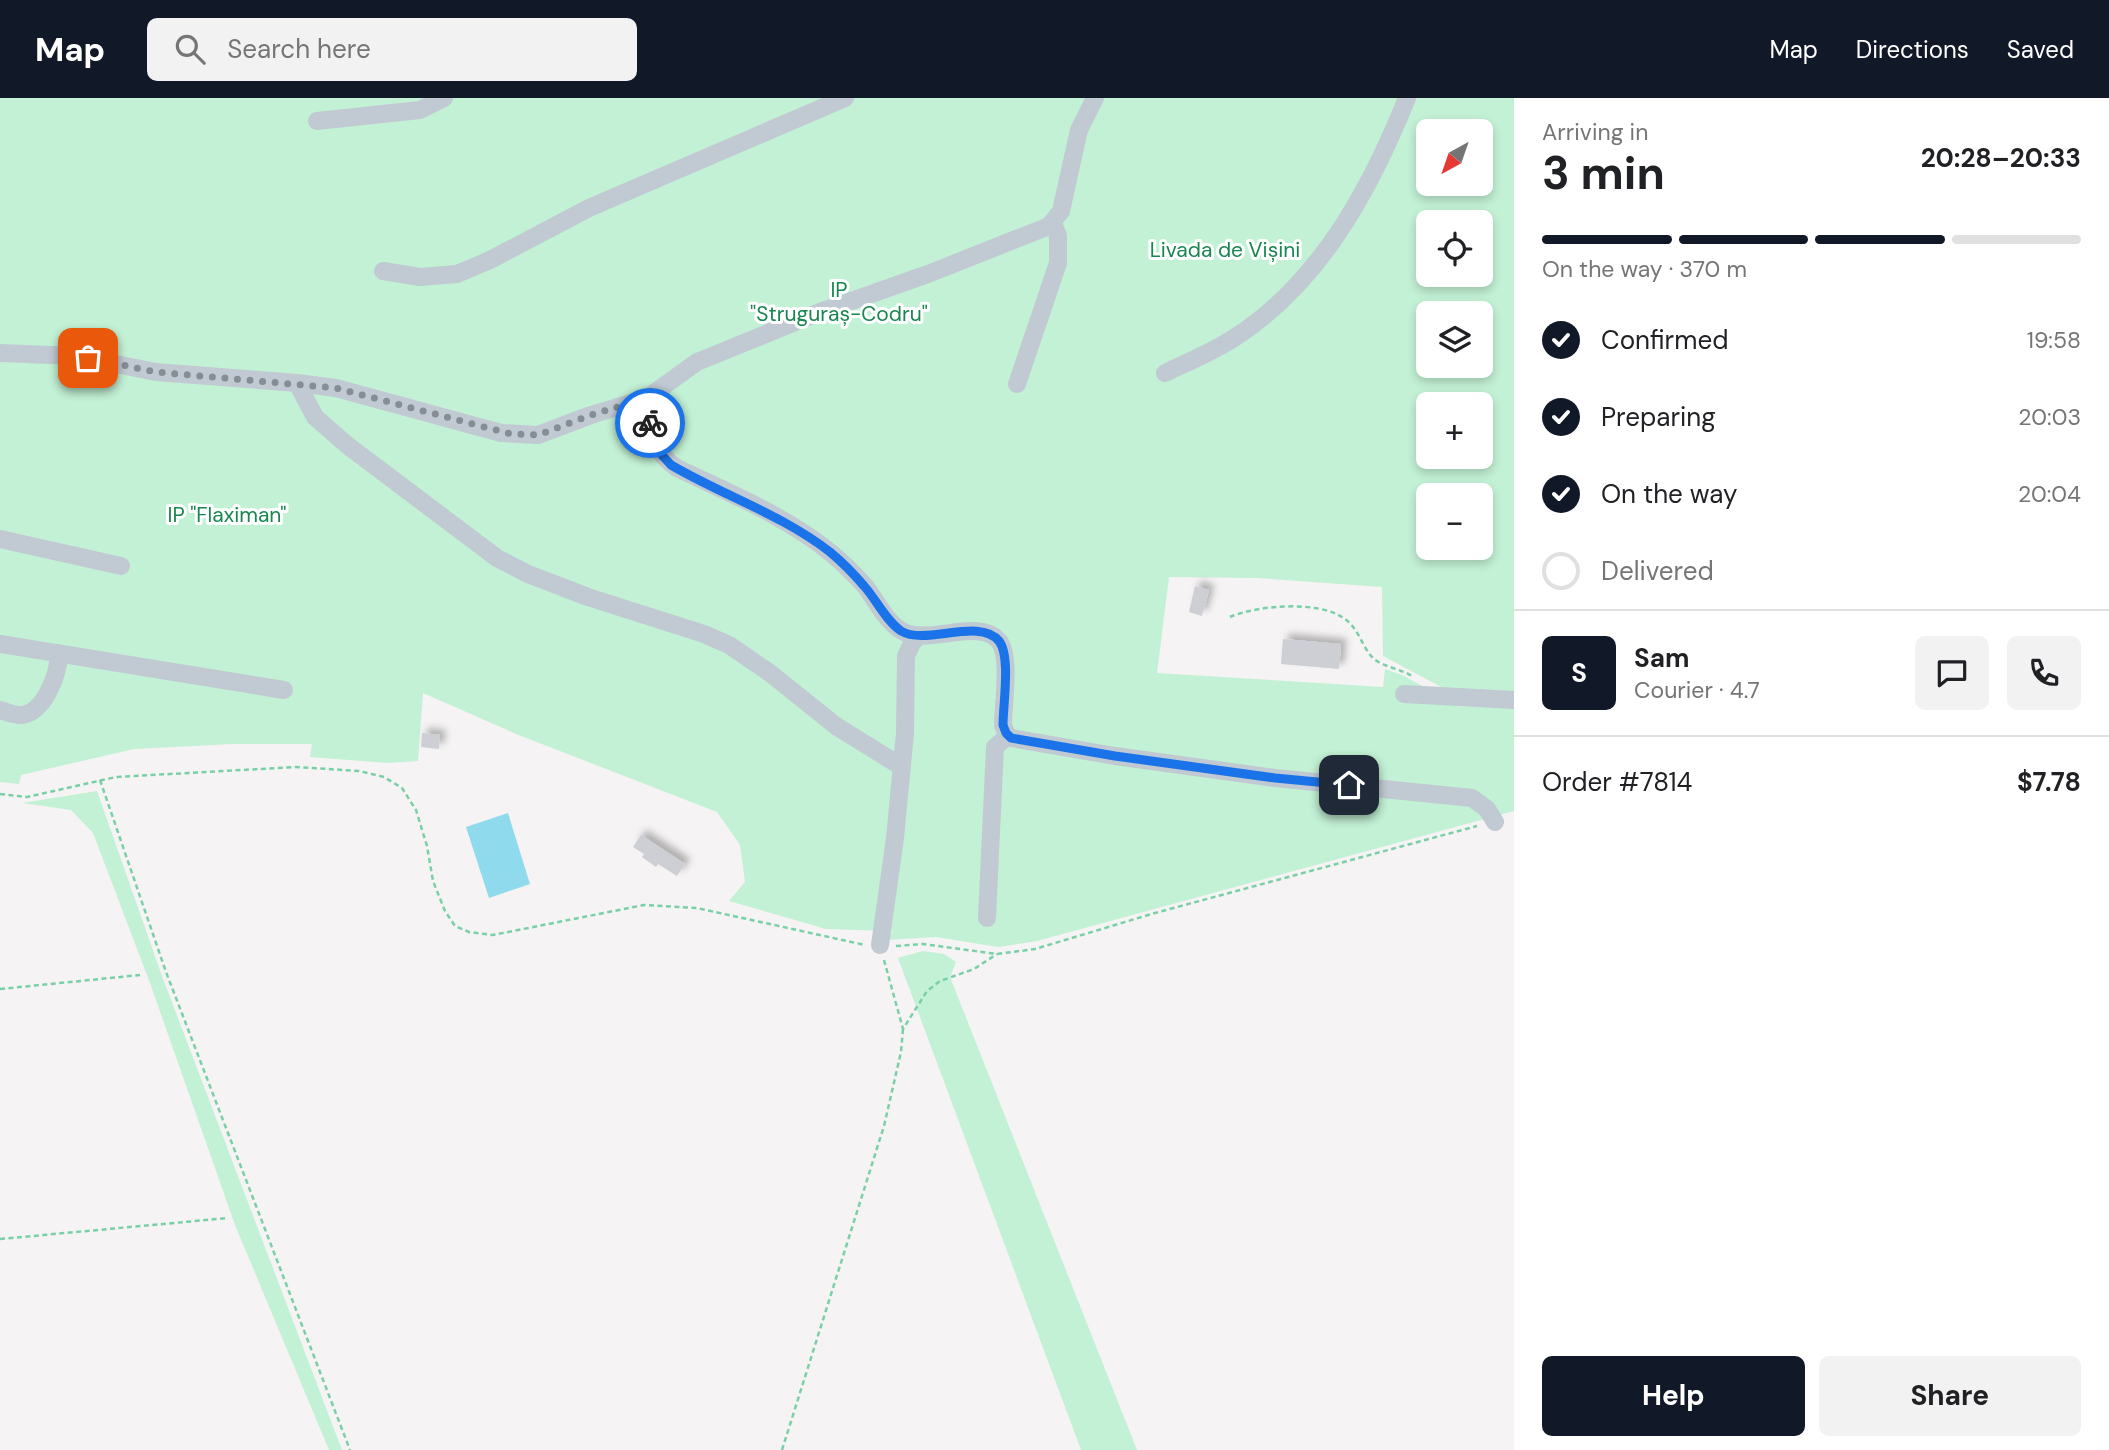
<!DOCTYPE html>
<html lang="en">
<head>
<meta charset="utf-8">
<style>
	:root { --surface:#fff; --page:#f2f2f2; --text:#202124; --muted:#757577; --line:#e0e0e0; --accent:#111827 }
	body { margin:0; font-family:"DM Sans",sans-serif; background:var(--page); color:var(--text); height:100vh; display:flex; flex-direction:column; font-size:26px; white-space:nowrap }
	* { box-sizing:border-box; margin:0 }
	p { font-size:23px; color:var(--muted) }
	.icon { flex:none; width:38px; height:38px; fill:none; stroke:currentColor; stroke-width:2; stroke-linecap:round; stroke-linejoin:round }
	.map { position:relative; flex:1; overflow:hidden }
	.panel { display:flex; flex-direction:column; background:var(--surface); width:595px }
	.panel>* { flex:none }
	.needle { width:46px; rotate:220deg }
	.tools { position:absolute; left:1416px; top:21px; display:grid; gap:14px }
	.tools a { display:grid; place-items:center; width:77px; height:77px; border-radius:10px; background:var(--surface); box-shadow:0 4px 10px #0003; font-size:35px }
	.pin { position:absolute; display:grid; place-items:center; width:60px; height:60px; color:#fff; margin:-30px; border-radius:14px; box-shadow:0 4px 10px #0006 }
	.courier { position:absolute; display:grid; place-items:center; width:70px; height:70px; margin:-35px; border:5px solid #1a73e8; border-radius:50%; background:#fff; color:#222; box-shadow:0 2px 9px #0007 }
	.summary em { font-style:normal; font-weight:700 }
	.summary div { display:flex; flex-direction:column-reverse }
	.summary { display:flex; align-items:center; justify-content:space-between; height:119px; padding:0 28px }
	h1 { font-size:46px; font-weight:700; line-height:52px }
	.bar { display:grid; grid-template-columns:repeat(4,1fr); gap:10px 7px; align-content:center; height:84px; padding:0 28px }
	.bar i { height:9px; border-radius:5px; background:var(--line) }
	.bar .on { background:var(--accent) }
	.bar p { grid-column:span 4 }
	.line { display:flex; align-items:center; gap:18px; padding:0 28px; border-top:2px solid var(--line) }
	.line div { flex:1 }
	.round { display:grid; place-items:center; flex:none; width:74px; height:74px; border-radius:10px; background:var(--page) }
	ol { padding:0 28px; list-style:none }
	li { display:flex; align-items:center; gap:21px; height:77px }
	li p { margin-inline-start:auto }
	li .icon { padding:7px; border-radius:50%; background:var(--accent); color:#fff; stroke-width:4 }
	li:last-child { color:var(--muted) }
	li i { width:38px; height:38px; border:4px solid var(--line); border-radius:50% }
	.primary-button { display:flex; gap:14px; margin-top:auto; padding:14px 28px }
	.primary-button a { flex:1; height:80px; border-radius:10px; background:var(--accent); color:#fff; font-size:28px; font-weight:700; line-height:80px; text-align:center }
	.primary-button a+a { background:var(--page); color:var(--text) }
	header { display:flex; align-items:center; gap:42px; box-sizing:border-box; height:98px; padding:0 35px; background:var(--accent); color:#fff }
	header strong { font-size:33px }
	nav { display:flex; gap:38px; margin-inline-start:auto; font-size:24px }
	.search { width:490px; height:63px; background:var(--page); display:flex; align-items:center; gap:18px; box-sizing:border-box; padding:0 24px; border-radius:10px; color:var(--muted); font-size:26px }
	main { display:flex; flex:1; min-height:0 }
	.map>svg:first-child { display:block }
	.green { fill:#c3f1d5; fill-rule:evenodd }
	.water { fill:#90daee }
	.building { fill:#cdcfd5; filter:url(#shadow) }
	.lines { fill:none; stroke-linecap:round; stroke-linejoin:round }
	.path { stroke:#7ad0a6; stroke-width:2.5; stroke-dasharray:5 3.5; stroke-linecap:butt }
	.street { stroke:#c1cad2; stroke-width:18 }
	.done { stroke:#868d94; stroke-width:7; stroke-dasharray:0 12.6 }
	.route { stroke:#1a73e8; stroke-width:9 }
	.labels { text-anchor:middle; dominant-baseline:central; stroke-width:6; stroke-linejoin:round; paint-order:stroke }
	.park-label { font-size:21px; fill:#17864f; stroke:#fff }
</style>
</head>
<body>
<header>
<strong>Map</strong>
<div class="search"><svg class="icon" aria-label="search" viewBox="0 0 24 24"><circle cx="10" cy="10" r="6"/><path d="M15 15l6 6"/></svg>Search here</div>
<nav><a>Map</a><a>Directions</a><a>Saved</a></nav>
</header>
<main>
<div class="map">
<svg width="1514" height="1352" viewBox="0 0 1514 1352">
	<defs>
		<filter id="shadow"><feDropShadow dx="5.5" dy="-5.5" stdDeviation="3.5" flood-color="#0004"/></filter>
	</defs>
	<rect width="100%" height="100%" fill="#f5f3f3"/>
	<g class="green">
		<path d="M0 0H1514V595L1445 591 1383 558 1382 489 1257 480 1169 479 1157 575 1383 589 1385 571 1402 577 1433 594 1514 610V713L1037 843 998 849 936 839 887 842 892 833 826 831 729 803 745 784 740 747 717 714 516 636 423 595 418 663 388 665 310 659 312 646H233L134 651 21 677 19 686 0 684ZM1428 33H1480V86H1428ZM1428 124H1480V177H1428ZM1428 215H1480V268H1428ZM1428 306H1480V359H1428ZM1428 397H1480V450H1428Z"/>
		<path d="M97 693 162 878 342 1352H329L235 1127 150 885 93 735 71 712 22 705Z"/>
		<path d="M923 853 944 856 956 864 950 879 1137 1352H1081L898 860Z"/>
	</g>
	<path class="water" d="M508 715 530 786 489 800 466 729Z"/>
	<g class="building">
		<path d="M1195 488 1209 492 1202 518 1189 514Z"/>
		<path d="M1283 541 1341 546 1339 571 1281 566Z"/>
		<path d="M422 635 440 637 439 651 421 649Z"/>
		<path d="M641 737 685 766 677 778 658 766 656 769 642 759 644 756 633 749Z"/>
	</g>
	<g class="lines">
		<g class="path">
			<path d="M1230 519C1258 507 1320 502 1345 521 1359 531 1362 549 1373 560 1383 569 1401 571 1412 578"/>
			<path d="M100 682 166 874 350 1352"/>
			<path d="M0 696 27 699 116 679 296 669 359 673 384 679 402 690 416 712 427 748 433 783 445 813 455 828 469 834 493 837 644 807 697 810 865 847"/>
			<path d="M896 848 923 846 997 856 1035 851 1155 815 1477 728"/>
			<path d="M884 862 903 931 927 893 940 883 974 871 997 856"/>
			<path d="M0 891 140 877"/>
			<path d="M0 1141 228 1120"/>
			<path d="M782 1352 884 1028 901 954 903 931"/>
		</g>
		<g class="street">
			<path d="M317 23 420 12 444 0"/>
			<path d="M383 173 420 179 457 176 490 162 589 110 845 0"/>
			<path d="M0 255 75 258 156 274 297 285 315 319 347 347 497 460 528 476 588 499 704 536 729 547 770 575 836 628 902 669"/>
			<path d="M1165 275C1190 263 1215 253 1237 238 1321 183 1371 90 1407 0"/>
			<path d="M297 285 336 290 501 335 538 337 591 317 647 300 697 264 820 214 928 176 1049 128 1061 113 1079 32 1095 0"/>
			<path d="M1017 286 1058 165V138L1053 125"/>
			<path d="M647 300C648 326 654 356 677 370 729 395 786 418 831 455 842 464 855 477 865 488 876 502 886 524 902 533 927 548 980 519 999 543 1011 558 1003 607 1003 627L1006 635 1011 640 1115 658 1275 680 1472 700 1487 711 1495 724"/>
			<path d="M0 441 121 468"/>
			<path d="M0 546 284 592"/>
			<path d="M1404 596 1514 602"/>
			<path d="M0 612C7 614 16 618 22 617 45 614 58 576 59 557"/>
			<path d="M987 820 995 649 1008 638"/>
			<path d="M880 847 895 740 905 635 906 558 912 545 919 538"/>
		</g>
	</g>
	<g class="lines">
		<path class="done" d="M88 260 156 274 336 290 511 336 538 337 591 317 647 300 650 325"/>
		<path class="route" d="M650 325 660 355 671 367C724 398 781 416 830 454 842 464 854 476 864 488 876 501 886 523 901 533 926 548 979 519 999 543 1011 558 1003 607 1003 627L1006 635 1011 640 1115 658 1275 680 1349 687"/>
	</g>
	<g class="labels">
		<g class="park-label">
			<text x="1225" y="152">Livada de Vișini</text>
			<text x="839" y="192">IP<tspan x="839" dy="24">"Struguraș-Codru"</tspan></text>
			<text x="227" y="417">IP "Flaximan"</text>
		</g>
	</g>
</svg>
<div class="tools">
<a><svg class="needle" viewBox="-14 -14 28 28"><path d="M0-13l5 13h-10z" fill="#e53935"/><path d="M0 13l5-13h-10z" fill="#757577"/></svg></a>
<a><svg class="icon" aria-label="locate" viewBox="0 0 24 24"><circle cx="12" cy="12" r="6"/><path d="M12 2v4M12 18v4M2 12h4M18 12h4"/></svg></a>
<a><svg class="icon" aria-label="layers" viewBox="0 0 24 24"><path d="M12 4l9 5-9 5-9-5zM3 14l9 5 9-5"/></svg></a>
<a>+</a>
<a>−</a>
</div>
<div class="pin" style="left:88px;top:260px;background:#ea580c"><svg class="icon" aria-label="bag" viewBox="0 0 24 24"><path d="M5 8h14l-1 12H6zM9 8a3 3 0 0 1 6 0"/></svg></div>
<div class="pin" style="left:1349px;top:687px;background:#1f2937"><svg class="icon" aria-label="home" viewBox="0 0 24 24"><path d="M3 11l9-7 9 7M6 9v11h12V9"/></svg></div>
<div class="courier" style="left:650px;top:325px"><svg class="icon" aria-label="bike" viewBox="0 0 24 24"><circle cx="6" cy="16" r="4"/><circle cx="18" cy="16" r="4"/><path d="M6 16l4-8h5l3 8M10 8l3 8H6M13 5h3"/></svg></div>
</div>
<section class="panel">
<div class="summary"><div><h1>3 min</h1><p>Arriving in</p></div><em>20:28–20:33</em></div>
<div class="bar"><i class="on"></i><i class="on"></i><i class="on"></i><i></i><p>On the way · 370 m</p></div>
<ol>
<li><svg class="icon" aria-label="check" viewBox="0 0 24 24"><path d="M5 12l5 5 9-10"/></svg>Confirmed<p>19:58</p></li>
<li><svg class="icon" aria-label="check" viewBox="0 0 24 24"><path d="M5 12l5 5 9-10"/></svg>Preparing<p>20:03</p></li>
<li><svg class="icon" aria-label="check" viewBox="0 0 24 24"><path d="M5 12l5 5 9-10"/></svg>On the way<p>20:04</p></li>
<li><i></i>Delivered</li>
</ol>
<div class="line" style="height:126px"><b class="round" style="background:var(--accent);color:#fff">S</b><div><b>Sam</b><p>Courier · 4.7</p></div><a class="round"><svg class="icon" aria-label="chat" viewBox="0 0 24 24"><path d="M4 5h16v11H9l-5 4z"/></svg></a><a class="round"><svg class="icon" aria-label="phone" viewBox="0 0 24 24"><path d="M5 4h4l2 5-3 2q2 4 5 5l2-3 5 2v4C11 20 4 13 5 4z"/></svg></a></div>
<div class="line" style="height:91px"><div>Order #7814</div><b>$7.78</b></div>
<div class="primary-button"><a>Help</a><a>Share</a></div>
</section>
</main>
</body>
</html>
